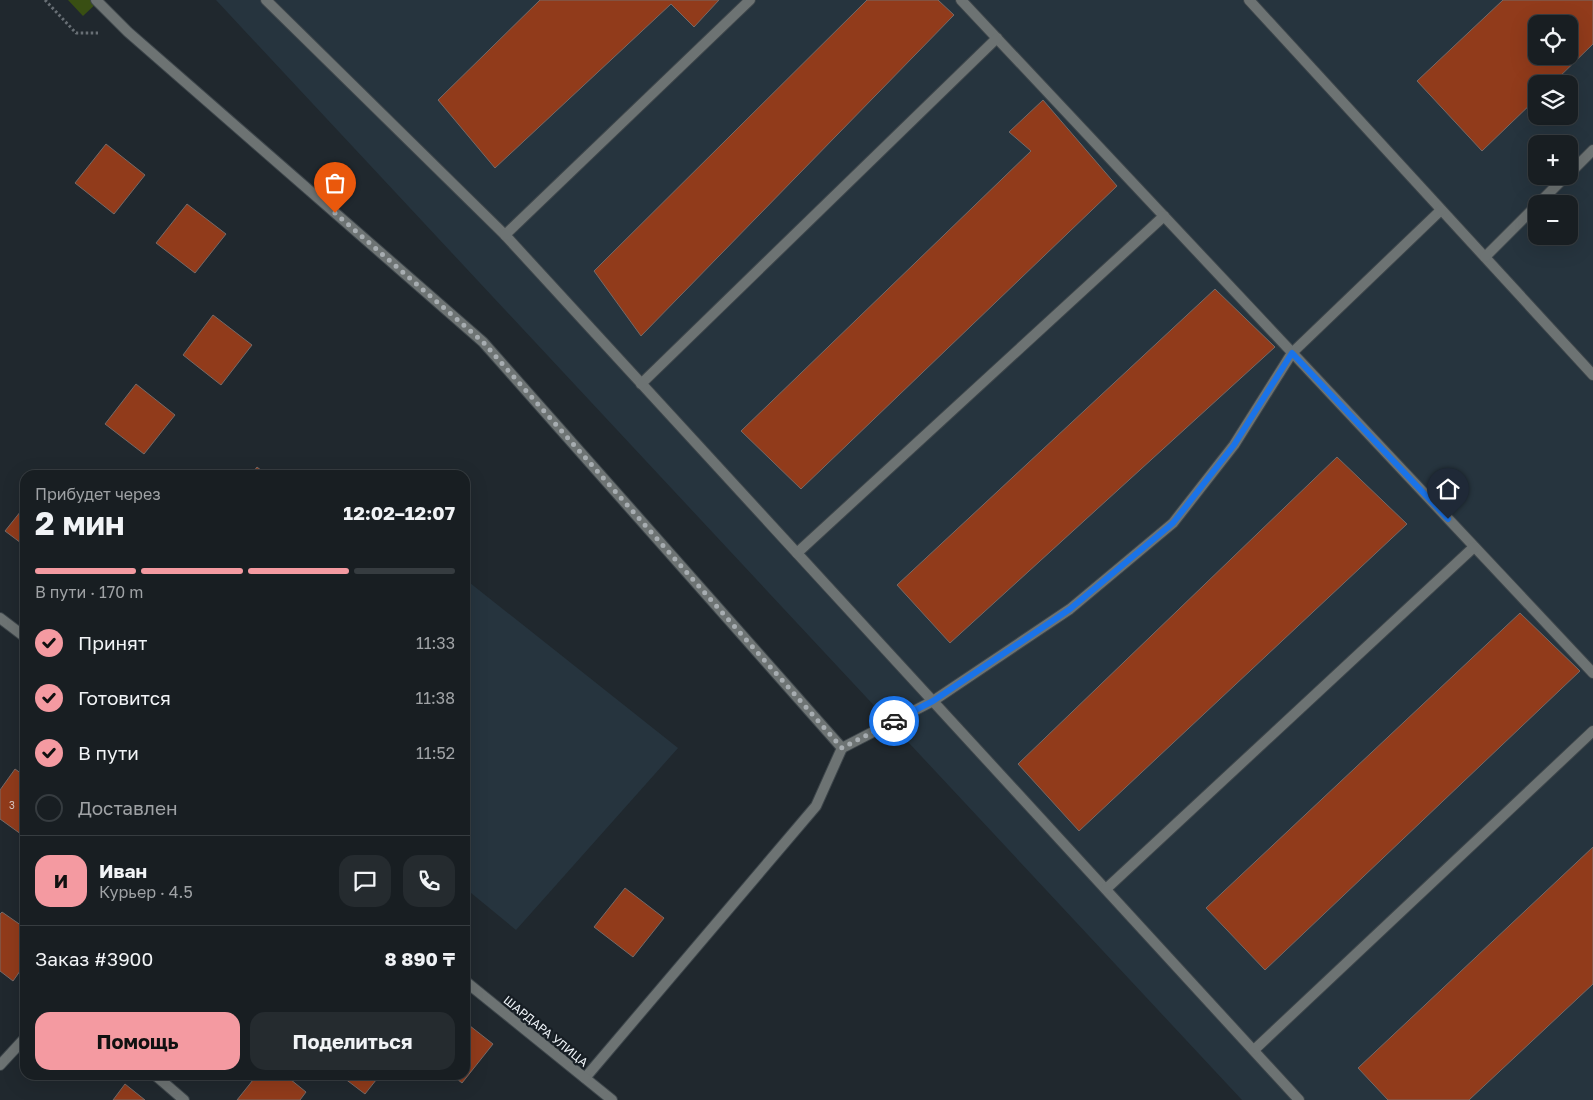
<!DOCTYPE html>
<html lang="ru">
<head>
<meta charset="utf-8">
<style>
	:root { --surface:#181e22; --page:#252b2f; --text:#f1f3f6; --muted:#9fa2a5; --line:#363c40; --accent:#f49aa1 }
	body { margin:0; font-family:"Golos Text",sans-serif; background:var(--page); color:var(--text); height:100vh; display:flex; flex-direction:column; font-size:19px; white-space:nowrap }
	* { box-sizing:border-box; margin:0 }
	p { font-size:16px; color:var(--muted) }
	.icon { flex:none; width:28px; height:28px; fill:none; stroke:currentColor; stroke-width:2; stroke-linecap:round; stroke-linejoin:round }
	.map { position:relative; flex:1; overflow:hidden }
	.details { position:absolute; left:20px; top:470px; width:450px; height:610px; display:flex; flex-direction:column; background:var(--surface); border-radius:15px; box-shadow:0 5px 20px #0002,0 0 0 1px var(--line) }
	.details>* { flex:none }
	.fabs { position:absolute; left:1528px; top:15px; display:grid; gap:10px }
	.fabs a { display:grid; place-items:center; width:50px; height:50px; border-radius:10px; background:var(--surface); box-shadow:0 5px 20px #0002,0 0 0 1px var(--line); font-size:25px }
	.pin { position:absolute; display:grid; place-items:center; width:42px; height:42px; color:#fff; margin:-51px -21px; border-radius:50% 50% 50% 0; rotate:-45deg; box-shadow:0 0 5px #0007 }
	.pin .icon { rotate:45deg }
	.courier { position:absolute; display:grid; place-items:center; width:50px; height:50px; margin:-25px; border:4px solid #1a73e8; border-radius:50%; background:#fff; color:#222; box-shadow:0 1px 6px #0007 }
	.overview em { font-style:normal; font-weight:700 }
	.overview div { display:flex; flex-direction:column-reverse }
	.overview { display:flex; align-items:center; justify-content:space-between; height:85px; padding:0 15px }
	h1 { font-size:32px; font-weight:700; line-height:38px }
	.bar { display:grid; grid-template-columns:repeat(4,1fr); gap:8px 5px; align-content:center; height:60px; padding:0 15px }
	.bar i { height:6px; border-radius:4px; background:var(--line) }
	.bar .on { background:var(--accent) }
	.bar p { grid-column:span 4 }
	.line { display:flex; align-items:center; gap:12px; padding:0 15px; border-top:1px solid var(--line) }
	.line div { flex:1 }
	.round { display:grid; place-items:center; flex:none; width:52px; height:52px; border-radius:15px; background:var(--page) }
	ol { padding:0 15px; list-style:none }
	li { display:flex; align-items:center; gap:15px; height:55px }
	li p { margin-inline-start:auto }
	li .icon { padding:5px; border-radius:50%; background:var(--accent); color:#111; stroke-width:4 }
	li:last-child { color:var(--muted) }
	li i { width:28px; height:28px; border:2px solid var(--line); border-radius:50% }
	.action { display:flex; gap:10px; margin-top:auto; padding:10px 15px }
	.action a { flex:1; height:58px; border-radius:15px; background:var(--accent); color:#111; font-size:20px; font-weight:700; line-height:58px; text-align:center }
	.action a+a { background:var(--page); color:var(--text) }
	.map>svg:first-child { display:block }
	.built { fill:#26343e; fill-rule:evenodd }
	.green { fill:#394f13 }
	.building { fill:#913b1b; stroke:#766a67; fill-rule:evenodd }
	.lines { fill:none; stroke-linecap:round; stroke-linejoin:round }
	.lane-casing { stroke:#3d454a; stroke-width:12 }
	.street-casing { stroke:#3d454a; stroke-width:12 }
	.path { stroke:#686f75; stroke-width:3; stroke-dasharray:2.5 2.5; stroke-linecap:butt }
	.lane { stroke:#6d7373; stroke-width:10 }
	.street { stroke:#6d7373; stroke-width:10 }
	.done { stroke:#a7adb1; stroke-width:5; stroke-dasharray:0 9 }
	.route { stroke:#1a73e8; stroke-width:6 }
	.labels { text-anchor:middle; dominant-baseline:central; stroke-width:4.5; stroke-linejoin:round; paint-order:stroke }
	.number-label { font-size:10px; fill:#d8c6c1 }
	.street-label { font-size:12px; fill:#eff4f8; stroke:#171e24 }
</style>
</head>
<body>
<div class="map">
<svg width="1593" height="1100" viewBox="0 0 1593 1100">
	<rect width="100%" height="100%" fill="#20282e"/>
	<g class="built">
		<path d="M216 0H1593V1100H1242ZM1536 24H1569V56H1536ZM1536 84H1569V116H1536ZM1536 144H1569V176H1536ZM1536 204H1569V236H1536Z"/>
		<path d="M465 579 678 748 516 930 465 888Z"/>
	</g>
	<path class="green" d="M68 0H100L83 16Z"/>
	<g class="building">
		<path d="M540 0H719L694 27 671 4 495 168 438 100Z"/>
		<path d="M867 0H938L954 15 641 336 594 271Z"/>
		<path d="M1503 0H1593V44L1552 84H1536V99L1482 151 1417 81ZM1536 24H1569V56H1536Z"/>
		<path d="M1043 100 1117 186 801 489 741 431 1031 151 1009 132Z"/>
		<path d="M106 144 145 175 114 214 75 183Z"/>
		<path d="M187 204 226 234 195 273 156 243Z"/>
		<path d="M1215 289 1275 347 950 643 897 585Z"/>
		<path d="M213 315 252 345 221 385 183 355Z"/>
		<path d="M136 384 175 415 144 454 105 424Z"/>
		<path d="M1337 457 1407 524 1079 831 1018 764Z"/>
		<path d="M257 467 267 475H251Z"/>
		<path d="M25 506V546L5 531Z"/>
		<path d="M1520 613 1580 671 1265 970 1206 908Z"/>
		<path d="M15 769 25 776V837L0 819V790Z"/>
		<path d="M1593 847V984L1469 1100H1388L1358 1068Z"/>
		<path d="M625 888 664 918 633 957 594 927Z"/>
		<path d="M2 912 25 928V964L13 981 0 971V914Z"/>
		<path d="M465 1022 493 1044 462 1083 452 1075H465Z"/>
		<path d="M257 1075H285L306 1092 300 1100H237Z"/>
		<path d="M340 1075H380L365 1094Z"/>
		<path d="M125 1084 145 1100H113Z"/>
	</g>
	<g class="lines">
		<defs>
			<g id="lane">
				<path d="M266 0 505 235 1299 1100"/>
				<path d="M961 0 1593 673"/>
				<path d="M1249 0 1593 375"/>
				<path d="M1569 174 1593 150"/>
				<path d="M1538 204 1566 176"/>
				<path d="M505 235 750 0"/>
				<path d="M1485 257 1536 206"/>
				<path d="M641 384 997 38"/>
				<path d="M797 553 1164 216"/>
				<path d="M842 748 933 701 1070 609 1173 523 1234 445 1292 353 1441 210"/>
				<path d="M1106 889 1474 547"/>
				<path d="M1254 1050 1593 731"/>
			</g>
			<g id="street">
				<path d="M96 0 128 32 483 342 842 748 816 806 585 1078"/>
				<path d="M0 618 25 637"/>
				<path d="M465 981 612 1100"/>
				<path d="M0 1065 25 1038"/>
				<path d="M155 1075 184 1100"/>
			</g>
		</defs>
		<use href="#lane" class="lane-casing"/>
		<use href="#street" class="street-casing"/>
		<path class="path" d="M45 0 76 33H98"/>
		<use href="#lane" class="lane"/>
		<use href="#street" class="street"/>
	</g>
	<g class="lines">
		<path class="done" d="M335 213 483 342 842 748 894 721"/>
		<path class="route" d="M894 721 933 701 1070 609 1173 523 1234 445 1292 353 1448 519"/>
	</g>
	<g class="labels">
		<g class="number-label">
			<text x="12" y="805">3</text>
		</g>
		<g class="street-label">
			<text transform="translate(546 1031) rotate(39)">ШАРДАРА УЛИЦА</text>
		</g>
	</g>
</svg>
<div class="fabs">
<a><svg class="icon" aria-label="locate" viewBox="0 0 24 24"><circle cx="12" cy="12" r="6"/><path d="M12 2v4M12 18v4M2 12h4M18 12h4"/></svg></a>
<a><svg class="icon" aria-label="layers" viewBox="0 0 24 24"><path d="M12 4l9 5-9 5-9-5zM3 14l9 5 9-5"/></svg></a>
<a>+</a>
<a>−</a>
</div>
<div class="pin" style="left:335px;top:213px;background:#ea580c"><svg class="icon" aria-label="bag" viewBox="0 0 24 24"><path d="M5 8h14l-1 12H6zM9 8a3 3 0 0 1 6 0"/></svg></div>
<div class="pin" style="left:1448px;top:519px;background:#1f2937"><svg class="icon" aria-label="home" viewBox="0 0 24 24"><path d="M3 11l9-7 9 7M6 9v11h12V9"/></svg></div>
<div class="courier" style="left:894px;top:721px"><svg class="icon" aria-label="car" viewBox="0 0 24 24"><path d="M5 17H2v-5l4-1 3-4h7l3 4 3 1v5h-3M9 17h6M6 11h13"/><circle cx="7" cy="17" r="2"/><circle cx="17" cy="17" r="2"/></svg></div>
<section class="details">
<div class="overview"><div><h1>2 мин</h1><p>Прибудет через</p></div><em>12:02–12:07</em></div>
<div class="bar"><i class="on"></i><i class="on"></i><i class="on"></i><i></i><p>В пути · 170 m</p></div>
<ol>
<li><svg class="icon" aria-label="check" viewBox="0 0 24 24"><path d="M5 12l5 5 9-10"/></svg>Принят<p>11:33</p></li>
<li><svg class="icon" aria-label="check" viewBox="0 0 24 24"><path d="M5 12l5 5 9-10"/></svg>Готовится<p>11:38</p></li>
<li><svg class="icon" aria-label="check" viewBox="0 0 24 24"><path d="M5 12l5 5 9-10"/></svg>В пути<p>11:52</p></li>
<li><i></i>Доставлен</li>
</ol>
<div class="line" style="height:90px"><b class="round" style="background:var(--accent);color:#111">И</b><div><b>Иван</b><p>Курьер · 4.5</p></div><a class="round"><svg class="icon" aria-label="chat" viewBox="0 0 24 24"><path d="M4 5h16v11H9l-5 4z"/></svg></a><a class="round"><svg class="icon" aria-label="phone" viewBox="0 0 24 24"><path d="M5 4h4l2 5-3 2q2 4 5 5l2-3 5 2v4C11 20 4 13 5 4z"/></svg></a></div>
<div class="line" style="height:65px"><div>Заказ #3900</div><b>8 890 ₸</b></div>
<div class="action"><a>Помощь</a><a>Поделиться</a></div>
</section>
</div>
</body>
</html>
